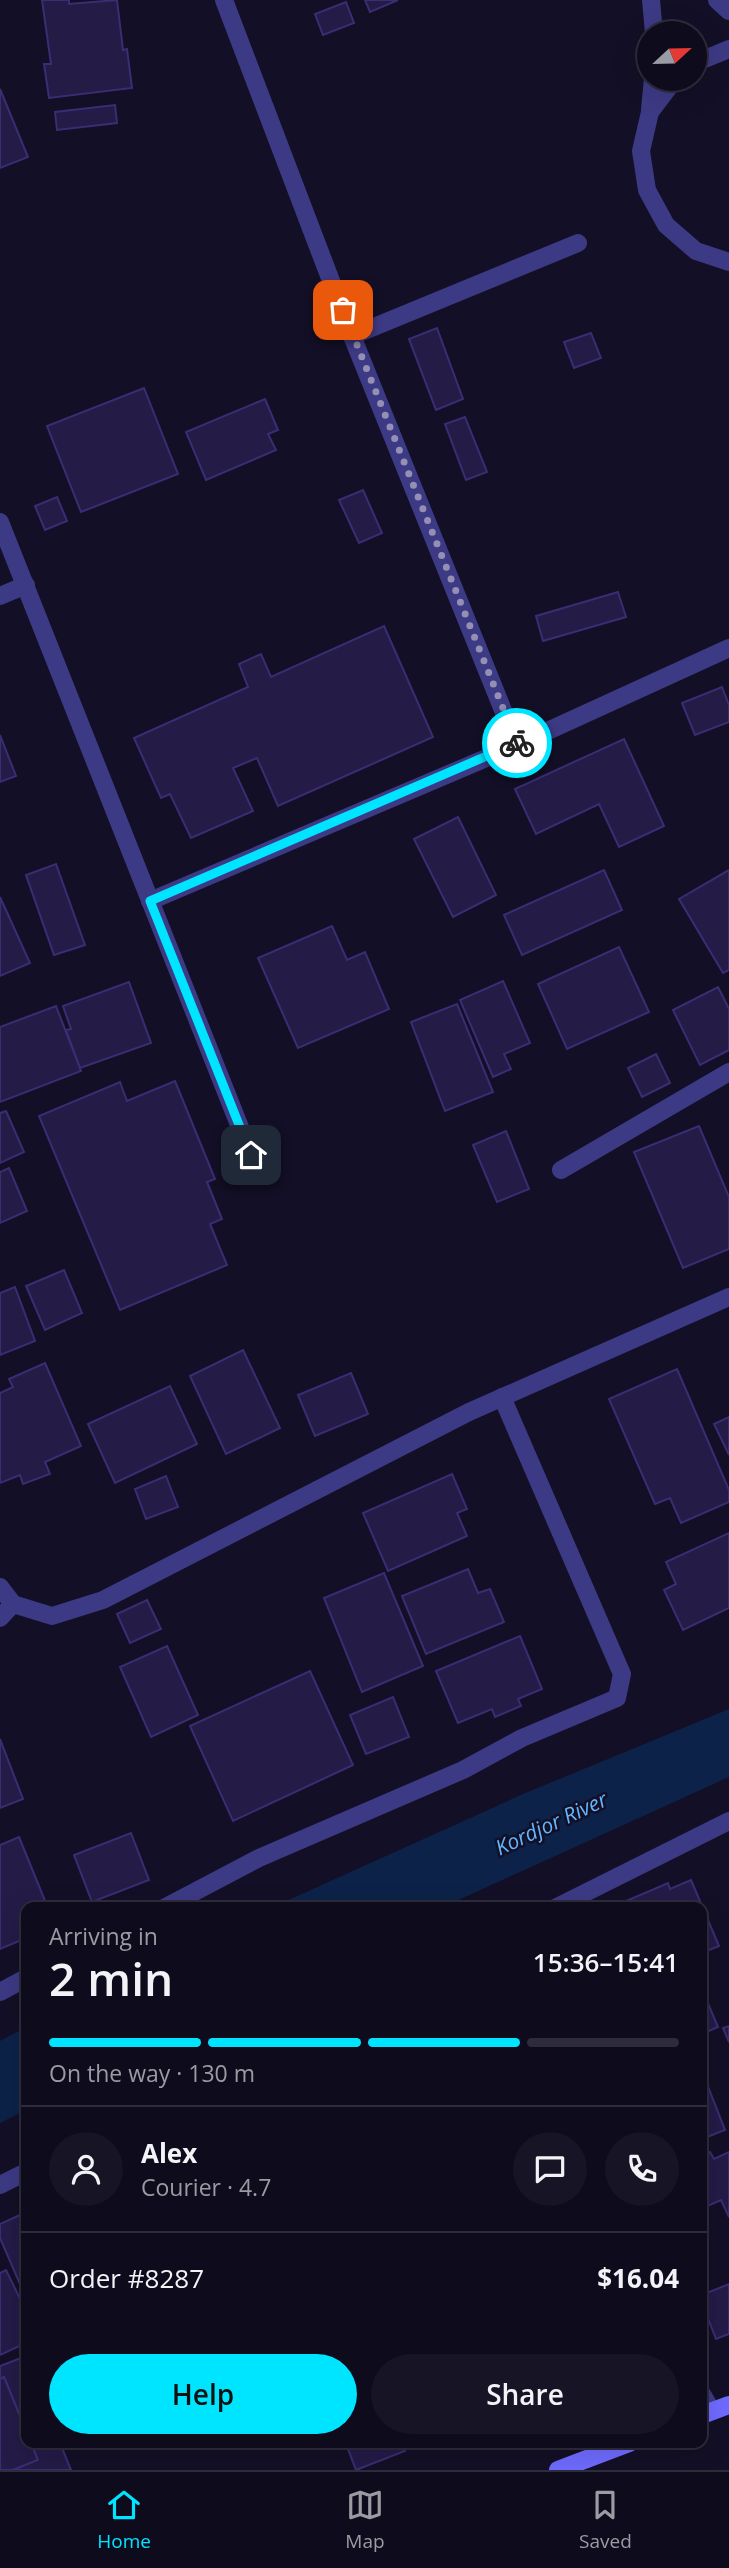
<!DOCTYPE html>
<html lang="en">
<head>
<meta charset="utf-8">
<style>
	:root { --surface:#0e0b1c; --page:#171425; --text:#f1f3f6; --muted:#9b9ba3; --line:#2e2b3b; --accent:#00e5ff }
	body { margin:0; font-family:"Open Sans",sans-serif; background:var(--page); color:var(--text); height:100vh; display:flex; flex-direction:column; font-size:26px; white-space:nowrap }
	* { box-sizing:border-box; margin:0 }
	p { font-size:23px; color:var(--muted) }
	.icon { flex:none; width:38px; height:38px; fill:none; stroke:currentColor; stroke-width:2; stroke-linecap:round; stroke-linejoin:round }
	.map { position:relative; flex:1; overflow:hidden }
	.panel { position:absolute; left:21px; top:1902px; width:686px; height:546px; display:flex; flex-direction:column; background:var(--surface); border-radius:14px; box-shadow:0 7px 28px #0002,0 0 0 2px var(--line) }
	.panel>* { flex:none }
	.needle { width:46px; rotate:68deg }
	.buttons { position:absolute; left:637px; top:21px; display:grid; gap:14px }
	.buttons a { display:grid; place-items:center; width:70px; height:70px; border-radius:50%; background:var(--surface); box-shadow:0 7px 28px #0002,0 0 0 2px var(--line); font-size:35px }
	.pin { position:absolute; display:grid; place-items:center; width:60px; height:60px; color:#fff; margin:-30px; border-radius:14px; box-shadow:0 4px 10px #0006 }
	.courier { position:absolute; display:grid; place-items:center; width:70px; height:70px; margin:-35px; border:5px solid #00e5ff; border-radius:50%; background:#fff; color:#222; box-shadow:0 2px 9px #0007 }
	.head em { font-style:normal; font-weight:600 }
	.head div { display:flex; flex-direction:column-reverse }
	.head { display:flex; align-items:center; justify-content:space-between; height:119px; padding:0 28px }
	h1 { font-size:46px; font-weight:600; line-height:52px }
	.bar { display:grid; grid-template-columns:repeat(4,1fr); gap:10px 7px; align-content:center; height:84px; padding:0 28px }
	.bar i { height:9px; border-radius:5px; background:var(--line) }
	.bar .on { background:var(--accent) }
	.bar p { grid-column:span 4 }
	.line { display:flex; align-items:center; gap:18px; padding:0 28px; border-top:2px solid var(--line) }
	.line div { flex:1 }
	.round { display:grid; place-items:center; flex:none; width:74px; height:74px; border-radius:37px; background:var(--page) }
	.primary-button { display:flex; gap:14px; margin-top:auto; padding:14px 28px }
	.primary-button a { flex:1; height:80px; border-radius:42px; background:var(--accent); color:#111; font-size:28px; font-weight:600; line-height:80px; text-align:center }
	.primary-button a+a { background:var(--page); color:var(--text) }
	.tabs { display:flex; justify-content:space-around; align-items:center; height:98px; border-top:2px solid var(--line); background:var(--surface); font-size:19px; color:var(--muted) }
	.tabs a { display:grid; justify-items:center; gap:4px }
	.tabs .on { color:var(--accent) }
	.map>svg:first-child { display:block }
	.water { fill:#0c2248 }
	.building { fill:#241b47; stroke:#3b2d73; stroke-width:2 }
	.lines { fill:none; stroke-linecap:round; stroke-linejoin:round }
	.service { stroke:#3d3a85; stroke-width:18 }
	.minor { stroke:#3d3a85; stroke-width:18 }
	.tertiary { stroke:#3d3a85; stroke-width:18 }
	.secondary { stroke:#6f6bff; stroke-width:18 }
	.done { stroke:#948fb3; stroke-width:7; stroke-dasharray:0 12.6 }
	.route { stroke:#00e5ff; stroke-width:9 }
	.labels { text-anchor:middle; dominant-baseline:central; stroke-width:5; stroke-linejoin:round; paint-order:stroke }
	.water-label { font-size:21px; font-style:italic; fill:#62b6ff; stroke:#130f26 }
</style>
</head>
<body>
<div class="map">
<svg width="729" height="2470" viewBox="0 0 729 2470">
	<rect width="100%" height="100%" fill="#130f26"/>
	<g class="water">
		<path d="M729 1709V1777L443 1907H273L523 1794Z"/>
		<path d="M26 2027V2110L0 2123V2041Z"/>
	</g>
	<g class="building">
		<path d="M42 0H69V4L117 0 123 50 127 49 132 88 49 98 44 64H51Z"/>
		<path d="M365 0H398L370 12Z"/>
		<path d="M346 2 354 23 323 35 315 14Z"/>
		<path d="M0 89 28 157 0 168Z"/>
		<path d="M115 105 117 123 57 130 55 112Z"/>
		<path d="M437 328 463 399 436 410 409 339Z"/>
		<path d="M591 333 601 358 574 368 564 342Z"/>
		<path d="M144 388 178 474 81 512 47 426Z"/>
		<path d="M265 399 278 430 268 434 276 450 206 480 186 432Z"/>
		<path d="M465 417 487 472 466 480 445 424Z"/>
		<path d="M363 490 382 533 359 543 339 500Z"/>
		<path d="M57 497 67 521 45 530 35 506Z"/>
		<path d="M618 592 626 617 543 641 536 616Z"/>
		<path d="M384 626 433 737 278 806 257 758 233 768 253 811 191 838 170 794 161 798 134 738 248 687 239 664 261 654 271 677Z"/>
		<path d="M722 687 729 705V722L695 735 682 703Z"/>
		<path d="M0 735 16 776 0 782Z"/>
		<path d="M624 739 664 826 619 847 599 804 536 834 515 789Z"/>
		<path d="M458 817 496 895 453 917 414 839Z"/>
		<path d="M56 864 85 945 54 955 26 875Z"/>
		<path d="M604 870 622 910 522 955 504 915Z"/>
		<path d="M729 870V970L723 973 679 899Z"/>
		<path d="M0 897 30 963 0 976Z"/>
		<path d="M332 926 347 960 365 952 389 1009 298 1048 258 958Z"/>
		<path d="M619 947 649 1012 567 1049 538 984Z"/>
		<path d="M503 981 530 1043 504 1054 511 1069 493 1077 460 1000Z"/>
		<path d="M129 982 151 1043 80 1068 66 1030 71 1029 63 1006Z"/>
		<path d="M718 987 729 1009V1050L700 1065 673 1010Z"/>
		<path d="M457 1004 493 1092 445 1111 411 1022Z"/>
		<path d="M56 1006 81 1071 0 1102V1027Z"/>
		<path d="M656 1054 670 1083 642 1097 628 1068Z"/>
		<path d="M175 1081 215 1179 207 1182 222 1219 210 1224 227 1265 120 1310 39 1116 120 1082 127 1101Z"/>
		<path d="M6 1111 24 1152 0 1163V1113Z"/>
		<path d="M699 1126 729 1197V1249L683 1268 634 1152Z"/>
		<path d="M506 1131 529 1189 497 1202 473 1145Z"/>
		<path d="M9 1168 27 1211 0 1223V1172Z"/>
		<path d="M64 1270 82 1313 45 1330 26 1286Z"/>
		<path d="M15 1287 35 1341 0 1355V1293Z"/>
		<path d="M243 1350 280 1428 226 1454 190 1376Z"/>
		<path d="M45 1363 81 1446 45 1462 50 1474 23 1484 20 1475 0 1483V1393L13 1387 9 1379Z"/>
		<path d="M677 1369 729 1490V1502L681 1523 670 1498 655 1504 609 1399Z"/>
		<path d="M351 1373 368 1414 315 1436 298 1395Z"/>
		<path d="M170 1386 197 1444 115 1483 88 1424Z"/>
		<path d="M729 1417V1455L714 1424Z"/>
		<path d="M452 1474 467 1509 457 1513 467 1536 388 1571 363 1513Z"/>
		<path d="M166 1476 178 1507 146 1519 135 1489Z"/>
		<path d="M729 1533V1608L683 1630 664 1590 676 1584 666 1562Z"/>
		<path d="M468 1569 478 1593 490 1589 504 1622 426 1654 402 1596Z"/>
		<path d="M384 1573 423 1666 362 1692 324 1598Z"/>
		<path d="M147 1600 161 1629 130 1643 117 1614Z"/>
		<path d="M520 1636 542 1689 518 1699 521 1706 495 1717 492 1709 458 1723 436 1671Z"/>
		<path d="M167 1646 198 1715 151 1737 120 1667Z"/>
		<path d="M310 1671 353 1765 233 1821 190 1726Z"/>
		<path d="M393 1697 409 1737 366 1754 350 1715Z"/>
		<path d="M0 1739 23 1799 0 1808Z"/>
		<path d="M131 1833 149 1880 92 1902 74 1855Z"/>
		<path d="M19 1837 48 1908H26V1938L0 1949V1845Z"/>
		<path d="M691 1880 719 1946 702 1953V1908H629L626 1901 668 1883 670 1889Z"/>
		<path d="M702 1989 718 2027 702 2034Z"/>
		<path d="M729 2026V2042L723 2028Z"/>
		<path d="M702 2071 725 2130 702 2139Z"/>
		<path d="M710 2152 714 2159 729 2152V2217L721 2200 703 2208 702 2205V2156Z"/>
		<path d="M24 2213 26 2218V2298L0 2238V2224Z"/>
		<path d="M6 2270 26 2311V2343L0 2355V2273Z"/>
		<path d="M729 2284V2334L716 2339 702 2303V2295Z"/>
		<path d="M26 2356V2431L4 2377 0 2379V2366Z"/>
		<path d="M4 2377 26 2431V2443H31L38 2460 13 2470H0V2379Z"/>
		<path d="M31 2443H60L71 2470H13L38 2460Z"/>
		<path d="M363 2443H402L405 2451 356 2470 348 2449Z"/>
	</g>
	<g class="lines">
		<g class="service">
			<path d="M352 336 578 243"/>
			<path d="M555 1908 729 1821"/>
			<path d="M0 2185 26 2172"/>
			<path d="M702 2394 712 2411"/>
		</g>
		<g class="minor">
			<path d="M224 0 352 336 517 745"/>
			<path d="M0 522 251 1155"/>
			<path d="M0 596 26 585"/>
			<path d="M150 901 517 745 729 648"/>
			<path d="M561 1170 729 1072"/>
			<path d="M0 1587 13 1604 52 1616 103 1600 469 1412 729 1297"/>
			<path d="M0 1618 13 1604"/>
			<path d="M164 1908 259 1858 463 1770 522 1738 617 1698 622 1674 502 1397"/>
			<path d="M0 1992 26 1978"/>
		</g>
		<g class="tertiary">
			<path d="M651 0 654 33"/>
			<path d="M717 0 729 11"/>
			<path d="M695 63 729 49"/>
			<path d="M675 79 650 112 641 151 647 190 666 225 696 251 729 262"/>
			<path d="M650 109 653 79"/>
		</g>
		<g class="secondary">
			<path d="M702 2415 729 2405"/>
			<path d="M558 2470 629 2443"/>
		</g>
	</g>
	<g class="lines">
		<path class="done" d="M343 310 517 743"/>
		<path class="route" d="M251 1155 150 901 517 743"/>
	</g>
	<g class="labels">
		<g class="water-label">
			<text transform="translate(551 1823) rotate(-25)">Kordjor River</text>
		</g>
	</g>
</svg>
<div class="buttons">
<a><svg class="needle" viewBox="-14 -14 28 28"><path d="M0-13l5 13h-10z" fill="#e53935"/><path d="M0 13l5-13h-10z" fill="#9b9ba3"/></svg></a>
</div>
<div class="pin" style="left:343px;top:310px;background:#ea580c"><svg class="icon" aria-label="bag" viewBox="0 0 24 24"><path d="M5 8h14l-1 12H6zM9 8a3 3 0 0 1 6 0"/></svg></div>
<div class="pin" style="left:251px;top:1155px;background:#1f2937"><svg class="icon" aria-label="home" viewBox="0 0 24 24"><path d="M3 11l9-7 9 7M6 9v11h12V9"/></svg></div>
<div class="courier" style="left:517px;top:743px"><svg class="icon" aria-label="bike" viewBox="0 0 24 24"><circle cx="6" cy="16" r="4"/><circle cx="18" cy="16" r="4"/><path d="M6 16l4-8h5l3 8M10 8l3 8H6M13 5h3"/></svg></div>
<section class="panel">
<div class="head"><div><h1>2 min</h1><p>Arriving in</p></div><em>15:36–15:41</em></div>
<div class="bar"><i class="on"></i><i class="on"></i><i class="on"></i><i></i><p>On the way · 130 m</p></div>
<div class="line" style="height:126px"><a class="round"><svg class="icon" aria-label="person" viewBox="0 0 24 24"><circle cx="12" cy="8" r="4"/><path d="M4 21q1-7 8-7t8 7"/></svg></a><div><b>Alex</b><p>Courier · 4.7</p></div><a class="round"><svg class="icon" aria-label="chat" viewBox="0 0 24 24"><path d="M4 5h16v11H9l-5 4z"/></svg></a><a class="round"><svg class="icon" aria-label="phone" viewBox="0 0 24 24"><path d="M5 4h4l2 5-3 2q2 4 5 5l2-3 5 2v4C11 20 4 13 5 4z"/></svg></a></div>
<div class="line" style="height:91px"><div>Order #8287</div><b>$16.04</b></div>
<div class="primary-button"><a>Help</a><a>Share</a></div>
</section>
</div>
<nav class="tabs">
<a class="on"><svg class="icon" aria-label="home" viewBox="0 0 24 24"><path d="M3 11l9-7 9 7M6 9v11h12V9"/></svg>Home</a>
<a><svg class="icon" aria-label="map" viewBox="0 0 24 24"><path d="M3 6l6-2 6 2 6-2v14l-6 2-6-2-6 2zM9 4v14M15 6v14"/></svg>Map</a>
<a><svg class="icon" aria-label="saved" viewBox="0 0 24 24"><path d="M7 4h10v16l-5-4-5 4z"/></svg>Saved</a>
</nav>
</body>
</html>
